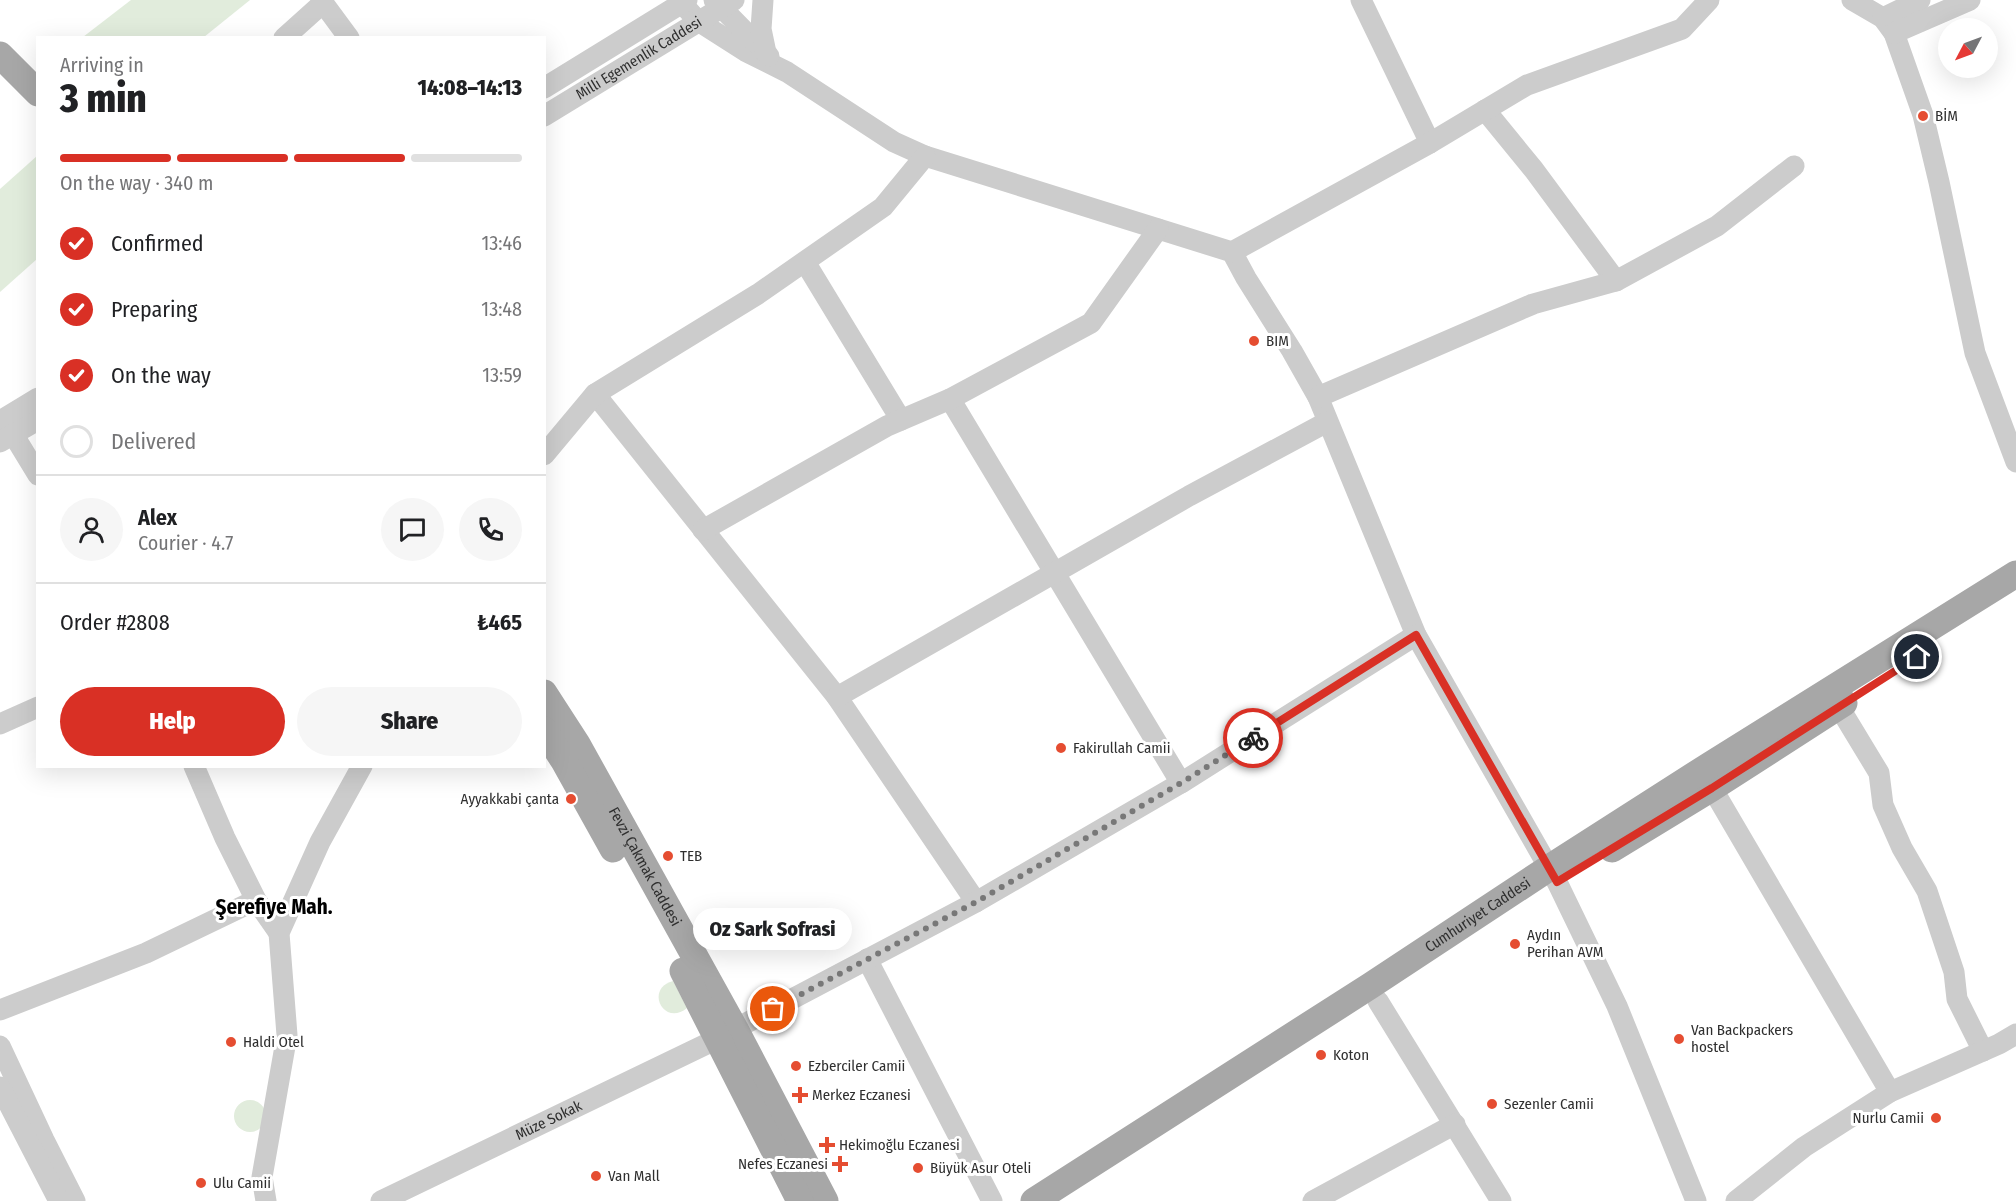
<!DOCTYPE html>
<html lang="en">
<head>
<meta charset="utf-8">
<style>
	:root { --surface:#fff; --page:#f6f6f6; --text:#202124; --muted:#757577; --line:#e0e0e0; --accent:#d93025 }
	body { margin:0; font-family:"Fira Sans Condensed",sans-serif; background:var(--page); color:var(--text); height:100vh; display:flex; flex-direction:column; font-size:22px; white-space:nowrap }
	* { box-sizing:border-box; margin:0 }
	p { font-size:20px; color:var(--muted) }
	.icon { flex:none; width:33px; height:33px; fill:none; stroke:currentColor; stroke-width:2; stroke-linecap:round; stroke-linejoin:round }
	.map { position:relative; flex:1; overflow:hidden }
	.drawer { position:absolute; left:36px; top:36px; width:510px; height:732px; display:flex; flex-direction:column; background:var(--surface); border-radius:0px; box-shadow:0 6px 24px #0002 }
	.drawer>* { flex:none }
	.needle { width:39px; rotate:229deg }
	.tools { position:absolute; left:1938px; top:18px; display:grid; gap:12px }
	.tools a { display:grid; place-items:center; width:60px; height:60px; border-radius:50%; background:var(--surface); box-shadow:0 6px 24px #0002; font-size:30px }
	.pin { position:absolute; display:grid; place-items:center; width:51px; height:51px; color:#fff; margin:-26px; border:3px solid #fff; border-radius:50%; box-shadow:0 2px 6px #0007 }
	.courier { position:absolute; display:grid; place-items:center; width:60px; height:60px; margin:-30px; border:4px solid #d93025; border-radius:50%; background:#fff; color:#222; box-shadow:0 2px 8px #0007 }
	.bubble { position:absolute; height:42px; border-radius:21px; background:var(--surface); box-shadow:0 6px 24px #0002; font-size:20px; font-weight:800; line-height:42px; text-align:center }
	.headline em { font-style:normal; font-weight:800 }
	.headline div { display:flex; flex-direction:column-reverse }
	.headline { display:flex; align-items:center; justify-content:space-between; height:102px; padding:0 24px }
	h1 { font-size:39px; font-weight:800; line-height:45px }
	.bar { display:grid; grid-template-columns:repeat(4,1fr); gap:9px 6px; align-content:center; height:72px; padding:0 24px }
	.bar i { height:8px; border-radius:4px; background:var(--line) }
	.bar .active { background:var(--accent) }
	.bar p { grid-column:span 4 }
	.line { display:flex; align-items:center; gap:15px; padding:0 24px; border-top:2px solid var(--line) }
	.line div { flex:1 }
	.round { display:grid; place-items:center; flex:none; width:63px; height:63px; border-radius:32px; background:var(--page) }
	ol { padding:0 24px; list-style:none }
	li { display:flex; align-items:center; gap:18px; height:66px }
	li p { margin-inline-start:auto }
	li .icon { padding:6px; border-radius:50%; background:var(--accent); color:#fff; stroke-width:4 }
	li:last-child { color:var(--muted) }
	li i { width:33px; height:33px; border:3px solid var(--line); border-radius:50% }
	.primary-button { display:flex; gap:12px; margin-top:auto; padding:12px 24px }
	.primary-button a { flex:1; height:69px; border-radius:36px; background:var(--accent); color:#fff; font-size:24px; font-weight:800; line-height:69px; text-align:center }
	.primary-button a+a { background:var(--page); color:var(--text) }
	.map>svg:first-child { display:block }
	.green { fill:#e1ecdc }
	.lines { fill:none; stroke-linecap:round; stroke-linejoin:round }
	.minor { stroke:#ccc; stroke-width:21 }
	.major { stroke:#a7a7a7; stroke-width:27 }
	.done { stroke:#787878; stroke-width:6; stroke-dasharray:0 10.8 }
	.route { stroke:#d93025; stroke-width:8 }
	.poi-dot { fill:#e54d31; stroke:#fff; stroke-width:2 }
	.labels { text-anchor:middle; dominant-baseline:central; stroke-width:6; stroke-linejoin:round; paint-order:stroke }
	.street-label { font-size:15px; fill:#2f2f2f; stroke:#fff }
	.poi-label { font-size:15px; fill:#2f2f2f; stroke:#fff; text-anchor:start }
	.district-label { font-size:21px; font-weight:bold; fill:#000; stroke:#fff }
</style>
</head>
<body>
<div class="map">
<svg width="2016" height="1201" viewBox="0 0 2016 1201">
	<rect width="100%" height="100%" fill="#fff"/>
	<g class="green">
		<path d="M131 0H250L204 37H83Z"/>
		<path d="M37 156V259L0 292V189Z"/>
		<path d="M673 981 687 1008C664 1027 644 989 673 981Z"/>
		<circle cx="250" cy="1116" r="16"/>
	</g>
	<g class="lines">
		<g class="minor">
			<path d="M321 0 349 38"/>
			<path d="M679 0 698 21 745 51 787 72 894 142 925 156 1232 252 1246 278 1292 351 1318 397 1416 635 1557 882 1617 1006 1696 1201"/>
			<path d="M714 0 769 56"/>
			<path d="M763 0 761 29 766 53"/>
			<path d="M1361 0 1430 143"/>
			<path d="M1852 0 1883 18 1894 33 1923 115 1939 182 1975 353 2016 462"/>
			<path d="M1883 18 1920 0"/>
			<path d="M1894 33 1970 0"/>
			<path d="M284 38 323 3"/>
			<path d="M544 88 687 0"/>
			<path d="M1485 110 1534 170 1616 281"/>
			<path id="s1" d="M544 116 734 0"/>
			<path d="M1232 252 1430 143 1527 85 1682 29 1709 0"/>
			<path d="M805 262 901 420"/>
			<path d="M595 394 837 697 976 902 1181 783 1416 635"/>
			<path d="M1318 397 1533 304 1616 281 1717 226 1794 166"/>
			<path d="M950 399 1181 783"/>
			<path d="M0 421 38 398"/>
			<path d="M13 434 38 475"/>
			<path d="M0 442 38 420"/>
			<path d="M544 455 595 394 758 294 883 207 925 156"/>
			<path d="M703 530 887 426 950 399 1091 323 1158 229"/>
			<path d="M837 697 1189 496 1327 422"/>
			<path d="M1839 707 1879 773 1883 805 1902 848 1927 891 1954 972 1957 999 1983 1051"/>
			<path d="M0 724 38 707"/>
			<path d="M194 766 225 838 256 900 279 933"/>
			<path d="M1712 788 1890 1092"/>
			<path d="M867 959 992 1201"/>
			<path d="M1378 1001 1501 1201"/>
			<path d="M0 1010 146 953 256 900"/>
			<path d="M735 1029 976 902"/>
			<path d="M0 1046 44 1140 75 1201"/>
			<path d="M0 1087 59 1201"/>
			<path d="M266 1201 262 1177 287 1035 279 933 320 842 362 766"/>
			<path id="s2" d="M381 1201 717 1039"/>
			<path d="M1313 1201 1455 1124"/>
			<path d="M1736 1201 1804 1147 1890 1092 1999 1044 2016 1034"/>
		</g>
		<g class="major">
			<path d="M0 55 38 93"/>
			<path id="s3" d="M544 693 577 744 735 1029 825 1201"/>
			<path d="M544 730 564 761 613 849"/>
			<path d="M1612 849 1712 788 1844 703"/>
			<path d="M683 971 800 1201"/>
			<path id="s4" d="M1034 1201 1370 986 1549 868 1710 765 2016 574"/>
		</g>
	</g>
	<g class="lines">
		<path class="done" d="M773 1009 976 902 1181 783 1253 738"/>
		<path class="route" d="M1253 738 1416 635 1557 882 1712 788 1917 657"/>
	</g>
	<g class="poi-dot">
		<circle cx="1923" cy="116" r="6"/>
		<circle cx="1254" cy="341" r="6"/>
		<circle cx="1061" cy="748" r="6"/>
		<circle cx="571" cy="799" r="6"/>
		<circle cx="668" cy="856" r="6"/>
		<circle cx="1515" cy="944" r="6"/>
		<circle cx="1679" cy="1039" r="6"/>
		<circle cx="231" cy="1042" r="6"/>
		<circle cx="1321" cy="1055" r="6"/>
		<circle cx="796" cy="1066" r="6"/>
		<path d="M797 1086h6v6h6v6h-6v6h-6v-6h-6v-6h6z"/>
		<circle cx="1492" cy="1104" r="6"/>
		<circle cx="1936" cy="1118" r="6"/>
		<path d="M824 1136h6v6h6v6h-6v6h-6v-6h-6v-6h6z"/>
		<path d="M837 1155h6v6h6v6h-6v6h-6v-6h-6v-6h6z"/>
		<circle cx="918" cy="1168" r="6"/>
		<circle cx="596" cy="1176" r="6"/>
		<circle cx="201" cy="1183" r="6"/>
	</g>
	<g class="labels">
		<g class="street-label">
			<text stroke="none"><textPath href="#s1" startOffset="111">Milli Egemenlik Caddesi</textPath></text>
			<text stroke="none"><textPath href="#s3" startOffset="201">Fevzi Çakmak Caddesi</textPath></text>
			<text stroke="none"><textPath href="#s4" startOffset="528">Cumhuriyet Caddesi</textPath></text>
			<text stroke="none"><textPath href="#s2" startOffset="186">Müze Sokak</textPath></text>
		</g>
		<g class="poi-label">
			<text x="1935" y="116">BİM</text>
			<text x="1266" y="341">BIM</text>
			<text x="1073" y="748">Fakirullah Camii</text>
			<text x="559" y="799" text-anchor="end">Ayyakkabi çanta</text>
			<text x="680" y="856">TEB</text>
			<text x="1527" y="935">Aydın<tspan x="1527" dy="17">Perihan AVM</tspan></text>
			<text x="1691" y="1030">Van Backpackers<tspan x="1691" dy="17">hostel</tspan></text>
			<text x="243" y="1042">Haldi Otel</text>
			<text x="1333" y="1055">Koton</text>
			<text x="808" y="1066">Ezberciler Camii</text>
			<text x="812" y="1095">Merkez Eczanesi</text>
			<text x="1504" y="1104">Sezenler Camii</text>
			<text x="1924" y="1118" text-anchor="end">Nurlu Camii</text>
			<text x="839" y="1145">Hekimoğlu Eczanesi</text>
			<text x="828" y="1164" text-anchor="end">Nefes Eczanesi</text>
			<text x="930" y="1168">Büyük Asur Oteli</text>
			<text x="608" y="1176">Van Mall</text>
			<text x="213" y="1183">Ulu Camii</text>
		</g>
		<g class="district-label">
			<text x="274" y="907">Şerefiye Mah.</text>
		</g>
	</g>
</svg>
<div class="tools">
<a><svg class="needle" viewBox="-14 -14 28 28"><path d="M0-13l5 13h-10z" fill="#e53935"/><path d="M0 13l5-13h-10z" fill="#757577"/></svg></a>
</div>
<div class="pin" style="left:773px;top:1009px;background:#ea580c"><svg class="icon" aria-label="bag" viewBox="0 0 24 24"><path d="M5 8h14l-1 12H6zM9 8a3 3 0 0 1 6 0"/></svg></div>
<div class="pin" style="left:1917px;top:657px;background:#1f2937"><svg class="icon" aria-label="home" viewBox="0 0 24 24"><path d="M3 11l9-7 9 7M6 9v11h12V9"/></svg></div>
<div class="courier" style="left:1253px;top:738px"><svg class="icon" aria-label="bike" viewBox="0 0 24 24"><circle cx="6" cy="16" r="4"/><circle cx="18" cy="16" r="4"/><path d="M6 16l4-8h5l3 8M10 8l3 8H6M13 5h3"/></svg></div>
<div class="bubble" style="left:693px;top:908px;width:159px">Oz Sark Sofrasi</div>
<section class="drawer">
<div class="headline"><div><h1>3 min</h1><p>Arriving in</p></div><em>14:08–14:13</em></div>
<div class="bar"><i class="active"></i><i class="active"></i><i class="active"></i><i></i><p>On the way · 340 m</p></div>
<ol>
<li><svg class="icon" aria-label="check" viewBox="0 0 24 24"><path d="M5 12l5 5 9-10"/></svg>Confirmed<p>13:46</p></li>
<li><svg class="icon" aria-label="check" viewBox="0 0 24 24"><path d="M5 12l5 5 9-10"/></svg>Preparing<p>13:48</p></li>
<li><svg class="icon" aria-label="check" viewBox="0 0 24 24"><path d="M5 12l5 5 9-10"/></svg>On the way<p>13:59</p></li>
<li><i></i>Delivered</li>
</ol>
<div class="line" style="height:108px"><a class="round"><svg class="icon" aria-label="person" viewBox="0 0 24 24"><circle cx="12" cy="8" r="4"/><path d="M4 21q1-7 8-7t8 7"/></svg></a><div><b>Alex</b><p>Courier · 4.7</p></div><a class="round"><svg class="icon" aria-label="chat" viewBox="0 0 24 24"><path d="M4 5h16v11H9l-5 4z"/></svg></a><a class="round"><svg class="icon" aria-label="phone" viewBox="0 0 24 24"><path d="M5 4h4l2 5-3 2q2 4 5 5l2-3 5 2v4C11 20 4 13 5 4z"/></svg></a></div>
<div class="line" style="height:78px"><div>Order #2808</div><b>₺465</b></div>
<div class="primary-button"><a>Help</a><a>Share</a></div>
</section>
</div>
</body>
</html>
